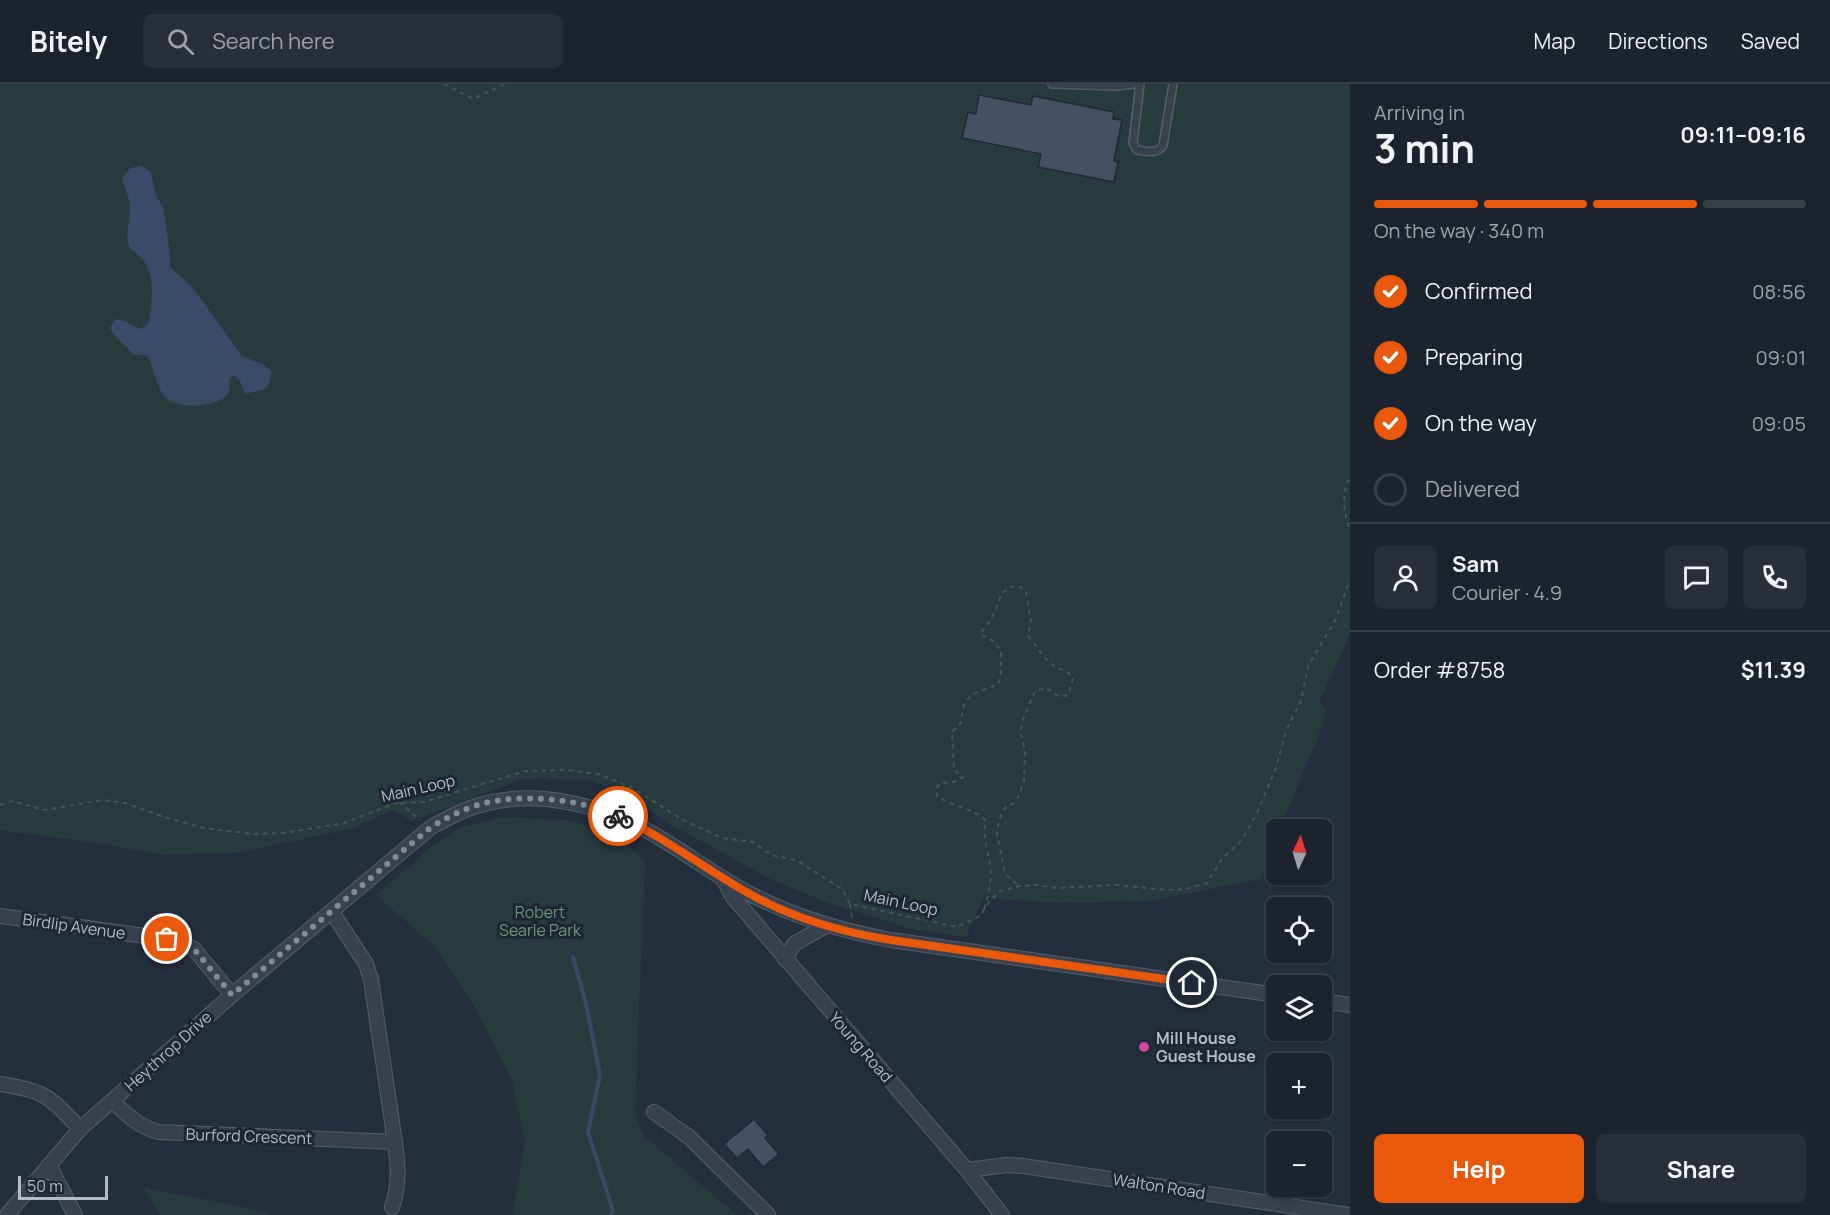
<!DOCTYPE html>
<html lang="en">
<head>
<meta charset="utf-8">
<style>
	:root { --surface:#1b232e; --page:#282f3a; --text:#f1f3f6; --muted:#a0a4aa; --line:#39404a; --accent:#ea580c }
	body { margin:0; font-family:Manrope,sans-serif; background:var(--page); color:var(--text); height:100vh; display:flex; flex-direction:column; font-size:22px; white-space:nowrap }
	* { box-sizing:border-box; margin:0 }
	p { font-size:20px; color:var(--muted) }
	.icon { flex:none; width:33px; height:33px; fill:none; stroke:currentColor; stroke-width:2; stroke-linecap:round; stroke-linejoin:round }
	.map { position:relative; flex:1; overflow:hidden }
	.panel { display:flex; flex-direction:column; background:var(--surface); width:480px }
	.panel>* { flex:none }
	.needle { width:39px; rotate:4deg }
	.controls { position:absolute; left:1266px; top:735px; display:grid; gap:12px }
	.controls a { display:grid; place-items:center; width:66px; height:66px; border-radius:9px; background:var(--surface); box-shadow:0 2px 4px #0004,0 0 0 2px var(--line); font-size:30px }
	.scale { position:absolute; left:18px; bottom:15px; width:90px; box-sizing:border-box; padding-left:6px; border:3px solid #b4bcc9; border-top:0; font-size:16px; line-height:21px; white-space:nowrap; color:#b4bcc9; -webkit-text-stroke:4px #1d2633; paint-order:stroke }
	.pin { position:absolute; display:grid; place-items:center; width:51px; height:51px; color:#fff; margin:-26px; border:3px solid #fff; border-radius:50%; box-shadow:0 2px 6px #0007 }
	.courier { position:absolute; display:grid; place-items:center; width:60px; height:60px; margin:-30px; border:4px solid #ea580c; border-radius:50%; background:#fff; color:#222; box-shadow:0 2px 8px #0007 }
	.overview em { font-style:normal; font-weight:700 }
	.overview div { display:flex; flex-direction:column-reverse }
	.overview { display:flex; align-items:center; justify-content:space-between; height:102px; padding:0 24px }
	h1 { font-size:39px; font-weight:700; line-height:45px }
	.bar { display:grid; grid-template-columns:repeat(4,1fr); gap:9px 6px; align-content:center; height:72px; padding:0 24px }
	.bar i { height:8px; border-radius:4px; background:var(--line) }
	.bar .active { background:var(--accent) }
	.bar p { grid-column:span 4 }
	.line { display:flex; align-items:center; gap:15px; padding:0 24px; border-top:2px solid var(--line) }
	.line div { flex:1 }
	.round { display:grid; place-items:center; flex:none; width:63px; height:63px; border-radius:9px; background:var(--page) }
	ol { padding:0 24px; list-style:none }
	li { display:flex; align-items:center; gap:18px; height:66px }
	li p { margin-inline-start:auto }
	li .icon { padding:6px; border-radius:50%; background:var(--accent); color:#fff; stroke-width:4 }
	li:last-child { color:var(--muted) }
	li i { width:33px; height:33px; border:3px solid var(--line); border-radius:50% }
	.primary-button { display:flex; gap:12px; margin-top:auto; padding:12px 24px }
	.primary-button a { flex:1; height:69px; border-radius:9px; background:var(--accent); color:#fff; font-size:24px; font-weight:700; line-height:69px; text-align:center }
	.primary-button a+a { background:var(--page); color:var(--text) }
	header { display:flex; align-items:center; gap:36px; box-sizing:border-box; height:84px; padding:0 30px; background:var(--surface); border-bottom:2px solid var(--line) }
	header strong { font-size:28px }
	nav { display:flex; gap:33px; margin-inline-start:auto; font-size:21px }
	.search { width:420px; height:54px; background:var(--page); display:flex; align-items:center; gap:15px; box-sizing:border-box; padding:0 21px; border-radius:9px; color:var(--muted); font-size:22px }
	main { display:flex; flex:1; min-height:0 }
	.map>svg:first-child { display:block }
	.green { fill:#263c3f }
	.water { fill:#394c67 }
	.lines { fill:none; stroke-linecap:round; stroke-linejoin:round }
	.stream { stroke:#394c67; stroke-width:4 }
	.building { fill:#455162; stroke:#1f2835; stroke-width:1.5 }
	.service-casing { stroke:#565f6c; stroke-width:10 }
	.minor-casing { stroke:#565f6c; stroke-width:16 }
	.path { stroke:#44595c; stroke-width:2; stroke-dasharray:4.5 4.5; stroke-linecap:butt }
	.service { stroke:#38414e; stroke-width:7 }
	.minor { stroke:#38414e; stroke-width:14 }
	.done { stroke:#828b98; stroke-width:6; stroke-dasharray:0 10.8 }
	.route { stroke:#ea580c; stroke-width:8 }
	.hotel-dot { fill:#d1479c; stroke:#1d2633; stroke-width:2 }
	.labels { text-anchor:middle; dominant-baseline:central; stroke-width:6; stroke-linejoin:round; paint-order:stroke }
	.street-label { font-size:16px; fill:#b4bcc9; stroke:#1d2633 }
	.park-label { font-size:16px; fill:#6b9a76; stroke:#1d2633 }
	.poi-label { font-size:16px; font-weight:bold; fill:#b4bcc9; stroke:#1d2633; text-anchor:start }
</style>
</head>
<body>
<header>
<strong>Bitely</strong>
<div class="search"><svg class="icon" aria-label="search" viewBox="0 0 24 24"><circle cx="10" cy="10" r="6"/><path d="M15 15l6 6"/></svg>Search here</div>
<nav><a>Map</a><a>Directions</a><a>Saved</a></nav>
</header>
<main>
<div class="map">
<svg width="1350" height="1131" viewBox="0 0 1350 1131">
	<rect width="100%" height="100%" fill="#242f3e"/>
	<g class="green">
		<path d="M0 0H1350V550L1319 619 1326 626 1318 653 1280 745 1276 746V755L1261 795 1150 817 1054 819 984 814 966 853 912 845 828 819 769 794 675 743 626 711 589 696 522 695 412 737 393 726 351 745 236 769 161 771 109 761 0 746Z"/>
		<path d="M502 733 565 736 610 746 645 777 635 1029 643 1051 737 1131H513L525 1057 512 996 474 922 434 862 376 811 433 762 461 743Z"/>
		<path d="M144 1104 236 1121 271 1131H160Z"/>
	</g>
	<path class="water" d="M142 82 151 88 156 112 163 123 170 169V183L192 203 242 272 264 281 271 287 270 297 265 305 245 310 240 297 234 291 230 294C229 298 230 305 228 309 220 324 179 325 167 315 157 307 155 284 147 272L133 270C126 261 116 255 110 244L116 235C125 236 132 242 142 245L148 240C153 215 158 179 130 165 124 148 130 143 130 127 131 116 125 106 122 95L130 84Z"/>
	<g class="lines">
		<path class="stream" d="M573 873 586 920 600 991 588 1048 613 1127 611 1131"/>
	</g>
	<g class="building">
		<path d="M979 11 1031 21 1033 12 1114 28 1113 35 1122 36 1114 77 1118 78 1114 98 1038 83 1041 70 962 54 968 28 976 30Z"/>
		<path d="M754 1035 768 1051 765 1054 779 1070 763 1083 748 1065 737 1074 724 1060Z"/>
	</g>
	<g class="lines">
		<defs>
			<g id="service">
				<path d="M1052 0 1117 2 1134 0"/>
				<path d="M1140 0 1133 59 1137 66C1146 67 1157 71 1163 61L1173 0"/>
			</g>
			<g id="minor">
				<path d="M723 794 732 812 967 1086 1002 1131"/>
				<path d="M0 832 167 855 183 860 194 865 232 911"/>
				<path d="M785 875 794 860 827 841"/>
				<path d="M1322 917 1350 921"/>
				<path d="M0 1000C46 1007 49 1012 80 1045"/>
				<path d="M112 1017C127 1031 139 1043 159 1048L395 1058 371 896 366 880 332 828"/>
				<path d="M654 1028 689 1053 768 1131"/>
				<path d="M49 1081 75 1131"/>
				<path d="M967 1086 1007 1081 1023 1082 1350 1131"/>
				<path d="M392 1123C400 1100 398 1081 395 1058"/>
				<path d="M7 1131 80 1045 232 911 430 744C446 735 462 726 480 721 538 704 605 722 655 751 688 770 718 794 752 811 797 834 842 847 891 856L1276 911"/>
			</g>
		</defs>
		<use href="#service" class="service-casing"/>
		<use href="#minor" class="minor-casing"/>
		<g class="path">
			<path d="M444 0 473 15 505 0"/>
			<path d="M1350 396 1347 398C1342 415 1344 429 1350 446"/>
			<path d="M399 718 420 736"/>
			<path d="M0 721 12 717 44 726 103 716 125 719 164 733 204 744 254 750 284 749 344 739 396 719 424 718 525 687 567 686 598 690 631 703 683 736 722 754 753 758 771 771 796 776 842 805 850 820 957 843 980 832 989 818 1000 807 1019 802 1039 801 1056 804 1117 801 1166 806 1186 805 1207 799 1222 775 1241 757 1257 729 1276 684 1286 647 1301 617 1308 582 1336 535 1350 495"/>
			<path d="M850 820 852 835"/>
			<path d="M984 825C989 810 992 797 990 781 988 765 982 753 986 737 977 725 950 722 937 712L936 705 940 699 953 698 963 693 954 686 952 647C968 638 958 631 965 619 970 608 988 605 998 600L1001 592V567L993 557 980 550 992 534 1002 509 1013 502 1020 503 1026 508 1031 538 1028 552C1037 562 1043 574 1054 582 1062 587 1068 585 1073 595L1068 611 1060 613 1046 604 1035 607 1022 638 1021 650 1025 667 1024 698 1016 718 1005 724 999 736 997 749 1005 790 1019 802"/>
		</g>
		<use href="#service" class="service"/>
		<use href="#minor" class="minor"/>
	</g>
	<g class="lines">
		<path class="done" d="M167 855 194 865 232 911 430 744C446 734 463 725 481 720 522 709 580 715 618 732"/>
		<path class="route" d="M618 732C664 753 704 784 748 809 792 834 841 848 891 856L1192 899"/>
	</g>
	<circle class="hotel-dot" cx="1144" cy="963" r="6"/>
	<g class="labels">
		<g class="street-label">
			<text transform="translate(418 704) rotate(-13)">Main Loop</text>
			<text transform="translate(901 818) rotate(12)">Main Loop</text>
			<text transform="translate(74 842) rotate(8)">Birdlip Avenue</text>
			<text transform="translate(861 963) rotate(49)">Young Road</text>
			<text transform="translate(168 967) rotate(-42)">Heythrop Drive</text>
			<text transform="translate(249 1052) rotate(2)">Burford Crescent</text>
			<text transform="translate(1159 1102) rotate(9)">Walton Road</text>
		</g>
		<g class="park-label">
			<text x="540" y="828">Robert<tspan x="540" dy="18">Searle Park</tspan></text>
		</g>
		<g class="poi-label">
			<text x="1156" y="954">Mill House<tspan x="1156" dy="18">Guest House</tspan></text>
		</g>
	</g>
</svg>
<div class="controls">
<a><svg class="needle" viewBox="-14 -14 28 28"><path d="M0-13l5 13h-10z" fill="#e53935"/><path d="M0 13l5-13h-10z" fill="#a0a4aa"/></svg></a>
<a><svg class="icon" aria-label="locate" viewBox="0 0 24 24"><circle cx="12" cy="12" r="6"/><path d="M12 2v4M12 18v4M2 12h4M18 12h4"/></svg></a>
<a><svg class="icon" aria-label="layers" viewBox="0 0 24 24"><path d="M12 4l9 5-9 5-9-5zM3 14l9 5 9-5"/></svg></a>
<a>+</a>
<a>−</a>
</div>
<div class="scale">50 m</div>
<div class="pin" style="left:167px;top:855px;background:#ea580c"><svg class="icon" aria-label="bag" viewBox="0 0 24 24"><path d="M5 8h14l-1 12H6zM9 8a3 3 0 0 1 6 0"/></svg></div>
<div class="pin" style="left:1192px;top:899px;background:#1f2937"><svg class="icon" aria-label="home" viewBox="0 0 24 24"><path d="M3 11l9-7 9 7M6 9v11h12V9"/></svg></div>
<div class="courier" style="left:618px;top:732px"><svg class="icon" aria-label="bike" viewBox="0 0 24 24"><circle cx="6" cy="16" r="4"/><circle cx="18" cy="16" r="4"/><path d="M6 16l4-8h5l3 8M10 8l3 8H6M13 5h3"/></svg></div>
</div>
<section class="panel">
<div class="overview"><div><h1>3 min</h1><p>Arriving in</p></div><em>09:11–09:16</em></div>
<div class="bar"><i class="active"></i><i class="active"></i><i class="active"></i><i></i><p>On the way · 340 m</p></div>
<ol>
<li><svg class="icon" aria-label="check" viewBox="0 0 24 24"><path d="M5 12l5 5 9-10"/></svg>Confirmed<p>08:56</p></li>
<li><svg class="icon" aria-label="check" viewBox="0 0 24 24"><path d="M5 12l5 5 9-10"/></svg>Preparing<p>09:01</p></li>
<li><svg class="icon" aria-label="check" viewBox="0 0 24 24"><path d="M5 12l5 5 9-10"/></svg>On the way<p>09:05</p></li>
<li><i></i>Delivered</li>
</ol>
<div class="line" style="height:108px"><a class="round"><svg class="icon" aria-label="person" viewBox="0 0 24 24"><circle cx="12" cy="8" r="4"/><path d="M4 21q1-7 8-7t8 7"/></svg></a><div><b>Sam</b><p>Courier · 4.9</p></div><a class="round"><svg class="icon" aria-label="chat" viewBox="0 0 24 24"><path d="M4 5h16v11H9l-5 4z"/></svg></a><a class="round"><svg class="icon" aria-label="phone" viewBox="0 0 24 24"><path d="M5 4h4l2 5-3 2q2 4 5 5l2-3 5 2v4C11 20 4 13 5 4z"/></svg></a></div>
<div class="line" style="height:78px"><div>Order #8758</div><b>$11.39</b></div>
<div class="primary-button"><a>Help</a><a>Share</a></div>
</section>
</main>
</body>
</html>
